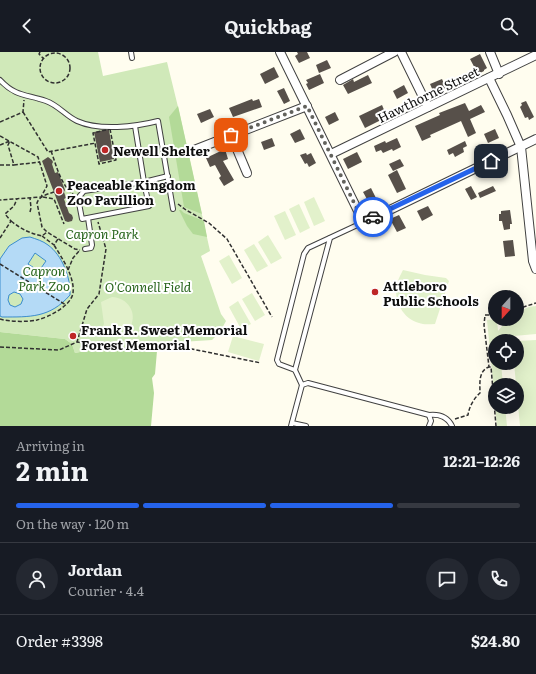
<!DOCTYPE html>
<html lang="en">
<head>
<meta charset="utf-8">
<style>
	:root { --surface:#171b24; --page:#242831; --text:#f1f3f6; --muted:#9ea1a6; --line:#363941; --accent:#2563eb }
	body { margin:0; font-family:Literata,serif; background:var(--page); color:var(--text); height:100vh; display:flex; flex-direction:column; font-size:15px; white-space:nowrap }
	* { box-sizing:border-box; margin:0 }
	p { font-size:13px; color:var(--muted) }
	.icon { flex:none; width:22px; height:22px; fill:none; stroke:currentColor; stroke-width:2; stroke-linecap:round; stroke-linejoin:round }
	.map { position:relative; height:374px; overflow:hidden }
	.panel { display:flex; flex-direction:column; background:var(--surface); flex:1 }
	.panel>* { flex:none }
	.needle { width:26px; rotate:201deg }
	.tools { position:absolute; left:488px; top:238px; display:grid; gap:8px }
	.tools a { display:grid; place-items:center; width:36px; height:36px; border-radius:50%; background:var(--surface); box-shadow:0 4px 16px #0002; font-size:20px }
	.pin { position:absolute; display:grid; place-items:center; width:34px; height:34px; color:#fff; margin:-17px; border-radius:8px; box-shadow:0 2px 6px #0006 }
	.courier { position:absolute; display:grid; place-items:center; width:40px; height:40px; margin:-20px; border:3px solid #2563eb; border-radius:50%; background:#fff; color:#222; box-shadow:0 1px 5px #0007 }
	.headline em { font-style:normal; font-weight:700 }
	.headline div { display:flex; flex-direction:column-reverse }
	.headline { display:flex; align-items:center; justify-content:space-between; height:68px; padding:0 16px }
	h1 { font-size:26px; font-weight:700; line-height:30px }
	.bar { display:grid; grid-template-columns:repeat(4,1fr); gap:6px 4px; align-content:center; height:48px; padding:0 16px }
	.bar i { height:5px; border-radius:3px; background:var(--line) }
	.bar .active { background:var(--accent) }
	.bar p { grid-column:span 4 }
	.line { display:flex; align-items:center; gap:10px; padding:0 16px; border-top:1px solid var(--line) }
	.line div { flex:1 }
	.round { display:grid; place-items:center; flex:none; width:42px; height:42px; border-radius:21px; background:var(--page) }
	header { display:flex; justify-content:space-between; align-items:center; height:52px; padding:0 16px; background:var(--surface); font-size:18px; font-weight:700 }
	.map>svg:first-child { display:block }
	.green { fill:#d0e9b9 }
	.forest { fill:#b3da98 }
	.pitch { fill:#e2f1cb }
	.water { fill:#b4daf6; stroke:#3b8ccd; fill-rule:evenodd }
	.building { fill:#57504a }
	.lines { fill:none; stroke-linecap:round; stroke-linejoin:round }
	.lane-casing { stroke:#414141; stroke-width:6 }
	.street-casing { stroke:#414141; stroke-width:10 }
	.path { stroke:#303030; stroke-width:1.5; stroke-dasharray:4 2; stroke-linecap:butt }
	.lane { stroke:#fff; stroke-width:4 }
	.street { stroke:#fff; stroke-width:8 }
	.done { stroke:#62625d; stroke-width:4; stroke-dasharray:0 7.2 }
	.route { stroke:#2563eb; stroke-width:5 }
	.poi-dot { fill:#be2626; stroke:#fff; stroke-width:1.5 }
	.labels { text-anchor:middle; dominant-baseline:central; stroke-width:4; stroke-linejoin:round; paint-order:stroke }
	.street-label { font-size:13px; fill:#0e0e0e; stroke:#fff }
	.poi-label { font-size:13px; font-weight:bold; fill:#0e0e0e; stroke:#fff; text-anchor:start }
	.park-label { font-size:13px; font-style:italic; fill:#2a661e; stroke:#fff }
</style>
</head>
<body>
<header><svg class="icon" aria-label="back" viewBox="0 0 24 24"><path d="M15 5l-7 7 7 7"/></svg>Quickbag<svg class="icon" aria-label="search" viewBox="0 0 24 24"><circle cx="10" cy="10" r="6"/><path d="M15 15l6 6"/></svg></header>
<div class="map">
<svg width="536" height="374" viewBox="0 0 536 374">
	<rect width="100%" height="100%" fill="#fffdef"/>
	<path class="green" d="M0 0H98L103 24 167 10 179 59 210 199 201 204 221 262 226 269 220 280 212 288 181 290 158 294 157 299H131L106 297 103 300H80L75 301 72 292 65 287 0 280Z"/>
	<g class="forest">
		<path d="M178 54 202 162 184 155 169 65Z"/>
		<path d="M179 158H181L184 161 204 169 207 185 193 182 187 174Z"/>
		<path d="M0 280 65 287 72 292 75 301 80 300 86 294 99 296 100 300H103L106 297 131 299H157L155 322 152 326 154 341 151 374H0Z"/>
	</g>
	<g class="pitch">
		<path d="M314 145 325 169 314 174 304 150Z"/>
		<path d="M299 152 310 176 300 181 289 157Z"/>
		<path d="M285 159 296 183 285 188 274 164Z"/>
		<path d="M268 183 282 206 271 212 258 190Z"/>
		<path d="M254 192 268 214 257 220 244 198Z"/>
		<path d="M229 203 242 226 232 232 219 209Z"/>
		<path d="M403 218 425 223 446 226 449 229 435 272C430 272 424 273 419 271 403 267 393 248 397 232 398 227 401 222 403 218Z"/>
		<path d="M252 241 265 263 255 269 242 247Z"/>
		<path d="M112 245C128 246 137 260 131 274L110 277 108 280 105 281 101 277 104 272 101 250Z"/>
		<path d="M238 249 251 272 241 277 229 255Z"/>
		<path d="M536 254V282L503 285 502 289H495V311H501L503 333H495V350L487 268 497 267 498 279 508 267H517V260L529 255Z"/>
		<path d="M233 284 264 292 259 309 228 300Z"/>
		<path d="M536 288V374H520L514 311H517V289Z"/>
		<path d="M495 355H505L507 374H497Z"/>
	</g>
	<path class="water" d="M30 185C36 187 43 189 48 193 62 203 71 226 70 243 50 266 30 265 2 265L0 264V207L9 194 22 186ZM35 201 46 209 39 219 28 212ZM14 240 20 242 23 247 21 252 15 255 10 253 8 248 9 243Z"/>
	<g class="building">
		<path d="M297 0H307L310 6 299 11 295 4 298 2Z"/>
		<path d="M480 2 487 16 484 18V19L478 22 470 7Z"/>
		<path d="M327 8 331 16 319 21 316 13Z"/>
		<path d="M274 15 279 25 265 32 260 22Z"/>
		<path d="M320 22 324 31 309 38 306 32 308 31 306 28Z"/>
		<path d="M368 23 372 31 348 42 343 33 353 27 354 30Z"/>
		<path d="M442 27 446 36 434 41 430 32Z"/>
		<path d="M404 33 408 41 397 47 393 39Z"/>
		<path d="M284 36 290 49 284 52 277 39Z"/>
		<path d="M252 47 253 49 259 47 262 55 233 65 229 56Z"/>
		<path d="M526 49 534 65 529 68 528 65 525 66 520 55 522 53 521 51Z"/>
		<path d="M465 51 469 59 481 53 485 60 470 67 476 81 468 85 461 69 430 83 431 85 422 89 415 74 440 63 439 61Z"/>
		<path d="M382 53 387 65 365 76 359 64Z"/>
		<path d="M210 57 214 65 201 71 197 62Z"/>
		<path d="M335 60 339 68 329 73 325 65Z"/>
		<path d="M300 77 305 87 295 91 290 82Z"/>
		<path d="M495 77 499 86 488 91 484 82Z"/>
		<path d="M104 78H109L114 107 100 110 94 80Z"/>
		<path d="M272 86 275 94 264 98 261 90Z"/>
		<path d="M397 86 401 95 393 99 392 97 383 101 381 98 376 100 374 94 385 89 386 91Z"/>
		<path d="M465 89 467 94 463 96 464 100 455 105 453 101 449 103 447 98Z"/>
		<path d="M225 97 228 107 223 109 234 128 224 134 219 126 221 124 215 113 210 115 206 106Z"/>
		<path d="M357 100 362 110 348 117 343 107Z"/>
		<path d="M306 101 307 103 311 101 316 111 309 115 307 111 305 112 300 103Z"/>
		<path d="M48 105 52 108 53 110 52 112 55 121 58 120 65 138 64 140 66 146 64 147 69 161 72 163 73 166 72 169 68 170 65 169 42 109Z"/>
		<path d="M400 107 404 114 393 119 389 112Z"/>
		<path d="M397 118 406 137 397 141 388 123Z"/>
		<path d="M471 134 477 145 471 148 465 137Z"/>
		<path d="M493 134 496 139 480 146 478 141Z"/>
		<path d="M371 136 377 148 371 151 369 148 368 149 363 140Z"/>
		<path d="M428 154 433 163 422 169 417 159Z"/>
		<path d="M510 158 512 172H510V177L504 178 502 169H499V162H501V159Z"/>
		<path d="M399 163 406 176 397 180 390 167Z"/>
		<path d="M513 188 515 204 505 205 503 189Z"/>
	</g>
	<g class="lines">
		<defs>
			<g id="lane">
				<path d="M131 0 132 6"/>
				<path d="M0 28C16 45 26 42 46 49 58 53 66 64 77 69 99 79 135 75 158 69L173 157"/>
				<path d="M135 74 144 130 84 139 78 146 82 167 149 154 144 130 168 124"/>
				<path d="M85 197 91 196 92 193 88 166"/>
				<path d="M295 318 330 186"/>
				<path d="M302 333 295 318 279 312 277 308 304 202 308 196 366 169"/>
				<path d="M429 363 431 369 429 374"/>
				<path d="M292 371 306 374"/>
				<path d="M291 374 302 333 308 331 429 363C439 362 447 364 452 374"/>
			</g>
			<g id="street">
				<path d="M280 0 360 163 367 169 536 87"/>
				<path d="M401 0 428 55"/>
				<path d="M490 0 499 22"/>
				<path d="M489 26 507 63 521 95 533 209 536 217"/>
				<path d="M340 28 394 0"/>
				<path d="M231 83 247 121"/>
				<path d="M189 100 307 54"/>
				<path d="M331 102 536 3"/>
			</g>
		</defs>
		<use href="#lane" class="lane-casing"/>
		<use href="#street" class="street-casing"/>
		<g class="path">
			<path d="M40 0 39 2 44 7"/>
			<circle cx="55" cy="16" r="15"/>
			<path d="M23 60 48 100 96 91"/>
			<path d="M0 70 23 60 24 48"/>
			<path d="M110 77 116 108 99 112 93 81Z"/>
			<path d="M0 84 38 105 47 134 41 145 0 148"/>
			<path d="M0 93 10 89 8 93 14 113 40 110"/>
			<path d="M51 99C57 115 60 132 74 143"/>
			<path d="M0 113H14"/>
			<path d="M54 140C48 142 39 144 37 151L42 175 47 180 75 197 80 198"/>
			<path d="M43 145 54 147 64 172"/>
			<path d="M67 147 73 148"/>
			<path d="M178 152 186 158 209 171 227 187 272 265"/>
			<path d="M30 160 31 156 30 146"/>
			<path d="M11 169C21 177 29 181 42 184L47 180"/>
			<path d="M42 184 54 193 58 187"/>
			<path d="M0 186 11 169 5 162 14 154 17 147"/>
			<path d="M0 212 66 253"/>
			<path d="M68 218 73 206 79 199"/>
			<path d="M517 257 536 251"/>
			<path d="M495 263H485L484 273 489 315H491L496 374"/>
			<path d="M0 267C10 270 27 270 37 268 49 265 71 254 73 241 75 225 62 206 54 193"/>
			<path d="M77 290 132 297 187 296 261 311"/>
			<path d="M0 295 59 298 77 290 87 257 99 242 106 197 98 170"/>
			<path d="M455 367 468 363C469 355 474 346 480 341 480 332 478 319 489 315"/>
		</g>
		<use href="#lane" class="lane"/>
		<use href="#street" class="street"/>
	</g>
	<g class="lines">
		<path class="done" d="M231 83 307 54 360 163 366 169 373 165"/>
		<path class="route" d="M373 165 491 109"/>
	</g>
	<g class="poi-dot">
		<circle cx="105" cy="98" r="4"/>
		<circle cx="59" cy="139" r="4"/>
		<circle cx="375" cy="240" r="4"/>
		<circle cx="73" cy="284" r="4"/>
	</g>
	<g class="labels">
		<g class="street-label">
			<text transform="translate(428 42) rotate(-26)">Hawthorne Street</text>
		</g>
		<g class="poi-label">
			<text x="113" y="98">Newell Shelter</text>
			<text x="67" y="132">Peaceable Kingdom<tspan x="67" dy="15">Zoo Pavillion</tspan></text>
			<text x="383" y="233">Attleboro<tspan x="383" dy="15">Public Schools</tspan></text>
			<text x="81" y="277">Frank R. Sweet Memorial<tspan x="81" dy="15">Forest Memorial</tspan></text>
		</g>
		<g class="park-label">
			<text x="102" y="181">Capron Park</text>
			<text x="44" y="218">Capron<tspan x="44" dy="15">Park Zoo</tspan></text>
			<text x="148" y="234">O'Connell Field</text>
		</g>
	</g>
</svg>
<div class="tools">
<a><svg class="needle" viewBox="-14 -14 28 28"><path d="M0-13l5 13h-10z" fill="#e53935"/><path d="M0 13l5-13h-10z" fill="#9ea1a6"/></svg></a>
<a><svg class="icon" aria-label="locate" viewBox="0 0 24 24"><circle cx="12" cy="12" r="6"/><path d="M12 2v4M12 18v4M2 12h4M18 12h4"/></svg></a>
<a><svg class="icon" aria-label="layers" viewBox="0 0 24 24"><path d="M12 4l9 5-9 5-9-5zM3 14l9 5 9-5"/></svg></a>
</div>
<div class="pin" style="left:231px;top:83px;background:#ea580c"><svg class="icon" aria-label="bag" viewBox="0 0 24 24"><path d="M5 8h14l-1 12H6zM9 8a3 3 0 0 1 6 0"/></svg></div>
<div class="pin" style="left:491px;top:109px;background:#1f2937"><svg class="icon" aria-label="home" viewBox="0 0 24 24"><path d="M3 11l9-7 9 7M6 9v11h12V9"/></svg></div>
<div class="courier" style="left:373px;top:165px"><svg class="icon" aria-label="car" viewBox="0 0 24 24"><path d="M5 17H2v-5l4-1 3-4h7l3 4 3 1v5h-3M9 17h6M6 11h13"/><circle cx="7" cy="17" r="2"/><circle cx="17" cy="17" r="2"/></svg></div>
</div>
<section class="panel">
<div class="headline"><div><h1>2 min</h1><p>Arriving in</p></div><em>12:21–12:26</em></div>
<div class="bar"><i class="active"></i><i class="active"></i><i class="active"></i><i></i><p>On the way · 120 m</p></div>
<div class="line" style="height:72px"><a class="round"><svg class="icon" aria-label="person" viewBox="0 0 24 24"><circle cx="12" cy="8" r="4"/><path d="M4 21q1-7 8-7t8 7"/></svg></a><div><b>Jordan</b><p>Courier · 4.4</p></div><a class="round"><svg class="icon" aria-label="chat" viewBox="0 0 24 24"><path d="M4 5h16v11H9l-5 4z"/></svg></a><a class="round"><svg class="icon" aria-label="phone" viewBox="0 0 24 24"><path d="M5 4h4l2 5-3 2q2 4 5 5l2-3 5 2v4C11 20 4 13 5 4z"/></svg></a></div>
<div class="line" style="height:52px"><div>Order #3398</div><b>$24.80</b></div>
</section>
</body>
</html>
